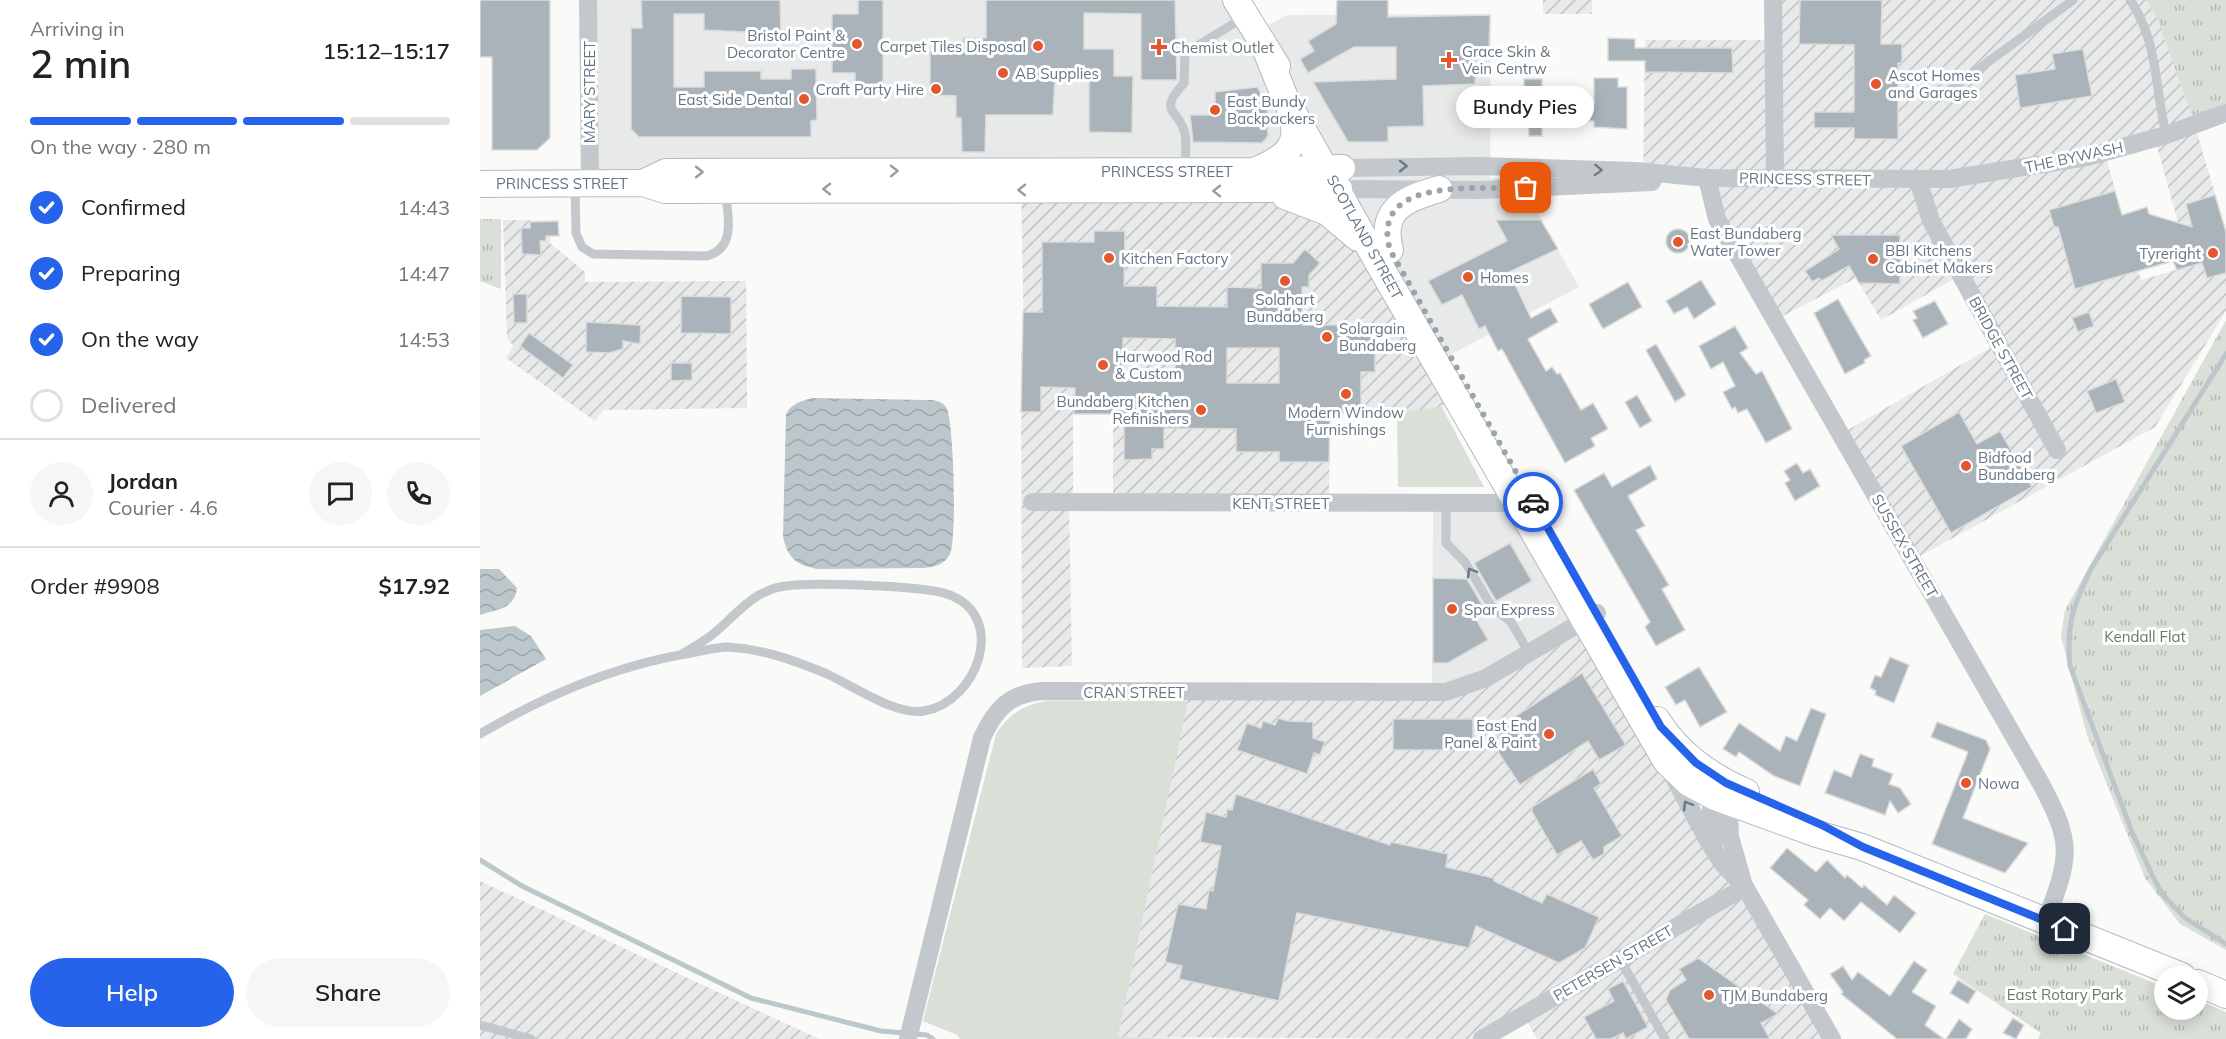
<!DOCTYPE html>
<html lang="en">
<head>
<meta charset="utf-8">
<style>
	:root { --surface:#fff; --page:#f6f6f6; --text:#222; --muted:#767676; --line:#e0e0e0; --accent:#2563eb }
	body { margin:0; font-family:Mulish,sans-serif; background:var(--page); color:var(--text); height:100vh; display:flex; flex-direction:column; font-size:22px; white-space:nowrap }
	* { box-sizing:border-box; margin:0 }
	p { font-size:20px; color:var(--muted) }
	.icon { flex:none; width:33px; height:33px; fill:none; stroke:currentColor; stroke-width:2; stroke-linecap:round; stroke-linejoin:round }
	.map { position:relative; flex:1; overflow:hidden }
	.drawer { display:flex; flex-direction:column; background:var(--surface); width:480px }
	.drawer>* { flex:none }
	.buttons { position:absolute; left:1674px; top:966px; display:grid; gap:12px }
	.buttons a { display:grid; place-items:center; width:54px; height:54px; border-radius:50%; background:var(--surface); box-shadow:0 3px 15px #0003; font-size:30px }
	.pin { position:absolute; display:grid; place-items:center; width:51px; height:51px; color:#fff; margin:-26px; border-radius:12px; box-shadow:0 3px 9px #0006 }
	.courier { position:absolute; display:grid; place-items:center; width:60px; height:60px; margin:-30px; border:4px solid #2563eb; border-radius:50%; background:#fff; color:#222; box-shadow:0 2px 8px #0007 }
	.bubble { position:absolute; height:42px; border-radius:21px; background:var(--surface); box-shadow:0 3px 15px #0003; font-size:20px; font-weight:600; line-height:42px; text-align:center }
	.overview em { font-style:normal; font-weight:600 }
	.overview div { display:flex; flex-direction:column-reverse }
	.overview { display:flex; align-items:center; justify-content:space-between; height:102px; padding:0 30px }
	h1 { font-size:39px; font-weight:600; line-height:45px }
	.bar { display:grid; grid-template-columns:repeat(4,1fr); gap:9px 6px; align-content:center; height:72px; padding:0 30px }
	.bar i { height:8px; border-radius:4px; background:var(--line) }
	.bar .active { background:var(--accent) }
	.bar p { grid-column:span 4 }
	.line { display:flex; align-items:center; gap:15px; padding:0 30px; border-top:2px solid var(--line) }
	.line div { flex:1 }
	.round { display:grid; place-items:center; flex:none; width:63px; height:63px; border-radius:32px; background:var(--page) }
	ol { padding:0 30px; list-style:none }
	li { display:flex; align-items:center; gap:18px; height:66px }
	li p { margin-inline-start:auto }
	li .icon { padding:6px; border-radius:50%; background:var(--accent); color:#fff; stroke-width:4 }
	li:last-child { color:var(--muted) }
	li i { width:33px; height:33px; border:3px solid var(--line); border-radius:50% }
	.cta { display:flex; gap:12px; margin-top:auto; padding:12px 30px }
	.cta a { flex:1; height:69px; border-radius:36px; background:var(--accent); color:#fff; font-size:24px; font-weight:600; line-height:69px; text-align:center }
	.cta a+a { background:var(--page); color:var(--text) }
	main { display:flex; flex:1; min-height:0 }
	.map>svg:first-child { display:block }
	.built { fill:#e8e9e9 }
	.industrial { fill:url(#industrial-furrows); fill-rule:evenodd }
	.grass { fill:#dadfd7 }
	.park { fill:url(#park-tufts) }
	.water { fill:url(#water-waves) }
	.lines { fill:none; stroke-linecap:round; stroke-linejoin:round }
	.stream { stroke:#bbc7cb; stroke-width:5 }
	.building { fill:#aab3b9; stroke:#dcdcda; stroke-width:1.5; fill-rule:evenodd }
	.secondary-casing { stroke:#b3babf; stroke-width:28 }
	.lane { stroke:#c3c8cc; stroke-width:9 }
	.street { stroke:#c3c8cc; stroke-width:18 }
	.secondary { stroke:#fff; stroke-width:26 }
	.oneway { stroke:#6a7a87 }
	.oneway2 { stroke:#939fa8 }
	.done { stroke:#99a4ac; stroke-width:6; stroke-dasharray:0 10.8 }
	.route { stroke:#2563eb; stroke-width:8 }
	.poi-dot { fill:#e4572e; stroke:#fff; stroke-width:2 }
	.labels { text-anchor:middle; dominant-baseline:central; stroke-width:6; stroke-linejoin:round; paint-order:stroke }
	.poi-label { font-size:15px; fill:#657683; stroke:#fff; text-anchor:start }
	.street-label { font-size:15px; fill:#657683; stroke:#fff }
	.park-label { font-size:15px; fill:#687a64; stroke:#fff }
</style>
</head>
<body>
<main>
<section class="drawer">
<div class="overview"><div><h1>2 min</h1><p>Arriving in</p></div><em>15:12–15:17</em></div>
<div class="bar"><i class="active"></i><i class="active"></i><i class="active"></i><i></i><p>On the way · 280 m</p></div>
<ol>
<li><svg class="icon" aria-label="check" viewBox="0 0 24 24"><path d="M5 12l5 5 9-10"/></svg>Confirmed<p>14:43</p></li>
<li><svg class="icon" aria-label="check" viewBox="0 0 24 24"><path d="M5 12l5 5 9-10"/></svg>Preparing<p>14:47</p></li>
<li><svg class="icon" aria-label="check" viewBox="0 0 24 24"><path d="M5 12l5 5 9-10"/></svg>On the way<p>14:53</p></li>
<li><i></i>Delivered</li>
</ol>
<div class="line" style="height:108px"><a class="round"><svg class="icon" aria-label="person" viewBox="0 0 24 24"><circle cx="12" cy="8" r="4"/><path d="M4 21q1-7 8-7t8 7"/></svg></a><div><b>Jordan</b><p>Courier · 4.6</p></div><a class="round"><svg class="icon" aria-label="chat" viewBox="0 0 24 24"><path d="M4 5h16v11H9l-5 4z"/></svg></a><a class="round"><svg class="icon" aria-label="phone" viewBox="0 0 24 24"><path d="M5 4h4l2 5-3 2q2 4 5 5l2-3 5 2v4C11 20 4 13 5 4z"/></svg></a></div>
<div class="line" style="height:78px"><div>Order #9908</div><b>$17.92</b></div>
<div class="cta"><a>Help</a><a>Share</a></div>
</section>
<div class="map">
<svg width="1746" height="1039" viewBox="0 0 1746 1039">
	<defs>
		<pattern id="industrial-furrows" width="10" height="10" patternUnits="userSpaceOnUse" patternTransform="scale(1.5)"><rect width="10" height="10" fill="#e8e9e9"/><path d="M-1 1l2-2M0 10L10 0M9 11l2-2" fill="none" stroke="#c0c1c2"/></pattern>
		<pattern id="park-tufts" width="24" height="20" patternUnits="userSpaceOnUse" patternTransform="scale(1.5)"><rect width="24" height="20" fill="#dadfd7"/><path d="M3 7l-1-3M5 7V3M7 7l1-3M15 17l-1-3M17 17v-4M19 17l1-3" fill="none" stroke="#b4b9b4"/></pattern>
		<pattern id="water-waves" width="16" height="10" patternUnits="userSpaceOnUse" patternTransform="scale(1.5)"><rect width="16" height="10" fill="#bbc7cb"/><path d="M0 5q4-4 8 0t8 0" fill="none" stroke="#9ca6aa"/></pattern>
	</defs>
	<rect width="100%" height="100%" fill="#fafaf8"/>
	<g class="built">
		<path d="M110 0H758L776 32 807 15 1011 14 1010 178H1055V209L1099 287 963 359 862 179 111 182Z"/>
		<path d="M953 502H1035L1110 616 1005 677 952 691Z"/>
	</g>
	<g class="industrial">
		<rect x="1063" y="0" width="49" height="14"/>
		<path d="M1294 0H1666L1677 18 1710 109 1746 231V311L1675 427 1431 561 1359 435 1517 344 1479 276 1401 320 1376 278 1293 321 1226 177H1163L1165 40H1294ZM1675 139 1710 266 1661 280 1625 154Z"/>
		<path d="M862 179 983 395 960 408 900 414 850 413 849 501H633V414H593V501L589 502 592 666 542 668 541 349H544L541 181Z"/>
		<path d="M23 220 78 221 79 236H71L70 243 105 272V282L266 281 267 408 124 410 115 421 26 358 33 346 27 337Z"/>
		<path d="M1110 616 1353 1039H1057L1043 1014 994 1039 638 1037 710 690H966Z"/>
		<path d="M0 881 272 1008 340 1039H0Z"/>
	</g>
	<g class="grass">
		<path d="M962 407 1004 487H918L917 412Z"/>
		<path d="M566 701H708L638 1037 720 1039H480L477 1035 443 1021 516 734C529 714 542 706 566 701Z"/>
	</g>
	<g class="park">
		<path d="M1666 0H1746V111L1715 124 1677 18Z"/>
		<path d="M0 219H21V289L0 281Z"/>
		<path d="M1746 320V950L1700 924 1665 878 1607 735 1581 637 1585 610Z"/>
		<path d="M1505 914 1684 987V1010H1718V1000L1746 1012V1039H1558L1561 1033 1473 974Z"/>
	</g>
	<g class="water">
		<path d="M333 398 445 400C453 400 461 400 466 407 474 417 477 542 470 554 464 565 455 567 443 568L339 569C317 566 307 558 303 536L306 414C312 403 321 401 333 398Z"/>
		<path d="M0 569H19L37 588C34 609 19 609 0 615Z"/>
		<path d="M35 626 51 636 66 659 0 696V630Z"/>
	</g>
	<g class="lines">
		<g class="stream">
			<path d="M1746 354 1611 569C1593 606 1586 624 1590 666L1652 832 1673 877 1683 895 1705 918 1746 944"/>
			<path d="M0 860 42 886 271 998 401 1031 447 1035 453 1039"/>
		</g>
	</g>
	<g class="building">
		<path d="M0 0H70V138L57 150H12V57H0Z"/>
		<path d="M161 0H300L301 34 224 30V14H194V87H224V71H281V79H311V69H336L337 120 331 121V137H159L151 129V28H162Z"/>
		<path d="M378 0H403V84H375V73H352V14H378Z"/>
		<path d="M506 0H695L697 80H661V14L604 13V49H634V76H653L652 133 609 132V77L575 78 573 115H506L505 152H482L481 118H476V96L450 95V51H483V38H506Z"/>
		<path d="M857 0H908V17L1010 15 1009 56H996L995 84 943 86 944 126 908 127V142H868L833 82 916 79V47H874L828 73 820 59 834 51 828 41 856 24Z"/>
		<path d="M1320 0H1402L1401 44H1422V63H1418V139H1374V128H1334V112H1374V45L1319 44Z"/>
		<path d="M1128 38 1155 39V48H1252L1253 73 1165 72V61H1128Z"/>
		<path d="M1603 49 1612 96 1540 108 1535 75 1575 69 1572 54Z"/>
		<path d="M1114 78H1138V87H1147V129L1114 127V121L1062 120V136H1049L1048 119H1031V93H1044V79H1062V104H1114Z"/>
		<path d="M777 87 787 103 788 136 782 143 713 142 710 115H735V92Z"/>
		<path d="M1635 191 1642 215 1667 207 1669 214 1712 227 1706 204 1735 195 1746 232V273L1727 278 1722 263 1697 270 1693 261 1595 289 1578 227H1574L1569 210Z"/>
		<path d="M1016 220H1061L1078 249 1029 272 1051 318 1070 308 1078 322 1048 339 1066 371 1072 367 1077 374 1080 373 1101 410 1113 403 1128 429 1111 438 1115 446 1085 463 1022 349 1018 351 1005 326 999 329 982 295 962 305 948 281 1027 241Z"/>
		<path d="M78 221 79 236H66V241H60L61 255 42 254 41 228H50V222Z"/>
		<circle cx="1198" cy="241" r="12"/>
		<path d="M614 231H645L644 286H677V306L747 307V287L781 288V263H813L825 249 840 263 829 275V287H822V325H895V372H881V413H850L849 462H799V452H756V429L684 428V449H672V459L644 460V414H594L595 388 561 387V412H541L543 312H562V242H614ZM643 338 695 339V380H643ZM747 348H799V383H747Z"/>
		<path d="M1351 235H1420V284L1379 283 1369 266 1341 281 1339 278 1332 282 1325 271 1359 249Z"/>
		<path d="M1221 280 1236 304 1214 319 1207 307 1194 314 1186 301Z"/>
		<path d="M1148 282 1162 307 1123 329 1109 304Z"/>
		<path d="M33 294H47V323H34Z"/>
		<path d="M201 296 251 297V334L201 333Z"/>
		<path d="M1358 299 1391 356 1384 360 1385 363 1365 374 1334 313Z"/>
		<path d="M1455 301 1468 324 1443 338 1433 320 1437 318 1433 311Z"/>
		<path d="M1609 312 1614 326 1598 332 1592 318Z"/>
		<path d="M106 322 161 325 160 344 143 341V349L129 353 106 352Z"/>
		<path d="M1255 326 1268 348 1260 353 1276 374 1282 371 1312 429 1286 443 1267 409 1258 413 1255 407 1252 409 1243 392 1255 386 1243 362 1231 369 1219 346Z"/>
		<path d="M49 333 93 365 83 378 40 346Z"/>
		<path d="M1176 344 1206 395 1195 402 1166 350Z"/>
		<path d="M191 363H212V380L191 381Z"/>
		<path d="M1636 379 1645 402 1616 413 1607 391Z"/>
		<path d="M1157 395 1172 421 1160 428 1145 402Z"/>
		<path d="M1479 412 1497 444 1520 431 1552 487 1471 533 1421 446Z"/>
		<path d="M1317 463 1323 473 1330 469 1340 486 1315 501 1305 483 1310 480 1304 471Z"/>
		<path d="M1170 465 1177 479 1148 496 1165 526 1156 530 1189 585 1182 589 1205 630 1176 646 1165 627 1170 622 1094 490 1124 473 1132 487Z"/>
		<path d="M1030 543 1052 581 1016 601 994 563Z"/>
		<path d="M953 578 987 579 1004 608 993 614 1008 640 968 663H953Z"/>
		<path d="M1410 657 1429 665 1414 703 1395 695 1396 691 1390 688 1395 675 1401 677Z"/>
		<path d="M1219 667 1247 712 1220 727 1205 700 1196 705 1185 687Z"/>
		<path d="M1102 673 1146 745 1119 760 1108 741 1040 785 1018 752 1019 727Z"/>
		<path d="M1331 708 1346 714 1320 786 1294 776 1259 752 1256 757 1243 749 1259 723 1300 751 1306 736 1317 741Z"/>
		<path d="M798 718 808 721 833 722V738L845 742 840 755 834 753 827 774 757 750 767 723 781 728 783 721 795 725Z"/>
		<rect x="913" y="719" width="80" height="31"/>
		<path d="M1457 722 1506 740 1510 749 1483 818 1548 843 1525 873 1452 844 1488 752 1451 737Z"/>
		<path d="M1380 754 1394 759 1392 766 1413 774 1409 784 1420 788 1431 804 1418 813 1410 801 1405 815 1345 793 1354 770 1371 777Z"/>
		<path d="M1113 769 1121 784 1114 788 1142 836 1124 847V854L1113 860 1101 841 1077 855 1052 812V807Z"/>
		<path d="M756 794 910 845 911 842 968 854 966 867 1014 878V881L1062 903 1067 894 1119 917 1105 948 1079 963 996 926 989 948 817 913 799 1001 699 979 702 966 685 962 698 904 726 909 729 890 733 891 741 846 720 842 726 812 746 817 747 809 752 810Z"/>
		<path d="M1307 848 1336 872 1347 860 1365 878 1367 875 1382 888 1384 885 1407 905 1414 895 1436 913 1420 933 1381 902 1364 921 1350 908 1340 919 1324 905 1328 900 1290 868Z"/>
		<path d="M1218 958 1298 1014 1281 1023 1290 1039H1209L1186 1000 1190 990 1206 980 1199 969Z"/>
		<path d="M1434 961 1447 970 1432 992 1456 1006 1445 1025 1464 1039H1417L1361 994 1363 992 1350 974 1363 966 1372 980 1378 972 1410 996Z"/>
		<path d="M1478 980 1496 991 1488 1004 1470 993Z"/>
		<path d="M1143 981 1168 1027 1146 1039 1143 1033 1131 1039H1116L1104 1017 1134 1001 1128 989Z"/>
		<path d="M1533 1018 1544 1025 1536 1039 1523 1033Z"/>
		<path d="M1479 1019 1492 1029 1486 1039H1466Z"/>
	</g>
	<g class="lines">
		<defs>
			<g id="secondary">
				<path d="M756 0 797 66"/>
				<path d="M787 53 806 100 896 259 1186 761 1209 783 1235 797 1337 834 1382 847 1702 976"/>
				<path d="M777 170C807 157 823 144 810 110"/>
				<path d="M163 183 186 172 774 171 862 168"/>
				<path d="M0 184 163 183 185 190 859 189"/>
				<path d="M805 196 847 212 878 238"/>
				<path d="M910 250C899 209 925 199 959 189"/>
				<path d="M1177 720C1197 753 1231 777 1266 792"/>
				<path d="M1718 983 1746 995"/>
			</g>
		</defs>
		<use href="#secondary" class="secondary-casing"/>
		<g class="lane">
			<path d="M1650 0C1678 40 1675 89 1686 135"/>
			<path d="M1460 97 1593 0"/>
			<path d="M705 168C705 158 707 144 705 134 699 107 676 114 704 83L705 53 763 18"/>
			<path d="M95 186 96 233 102 247 113 254 226 256C257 249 248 214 245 191"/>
			<path d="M966 503V543L985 562 1012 607 1031 622 1049 653"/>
			<path d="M0 734C64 696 137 665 211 653 223 651 236 647 248 647 283 649 313 660 345 673 372 685 415 716 444 711 498 702 529 615 467 594 443 586 326 581 300 587 294 588 285 592 279 595 262 605 248 622 233 634 223 642 212 648 202 654"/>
			<path d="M1140 959 1185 1039"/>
			<path d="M0 1025 51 1039"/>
		</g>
		<g class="street">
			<path d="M108 0 110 184"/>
			<path d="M1293 0 1295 179"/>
			<path d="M865 168 1001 166 1155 171 1227 178 1469 179 1607 157 1686 135 1746 113"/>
			<path d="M1227 178 1237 219 1560 782C1594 845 1590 855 1566 921"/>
			<path d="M1438 180 1451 221 1577 450"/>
			<path d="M859 189 1001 190 1172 182"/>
			<path d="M552 502 1036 503 1049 496"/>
			<path d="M1191 772 1228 841 1242 863 1265 887 1352 1039"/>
			<path d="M1248 792 1250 837 1263 882"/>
			<path d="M1234 844 1231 809 1243 788"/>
			<path d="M428 1039 502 738C515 709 530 693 563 691L966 692 1006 678 1117 613"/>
			<path d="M1002 1039 1265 887"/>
		</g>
		<use href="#secondary" class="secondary"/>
	</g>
	<defs><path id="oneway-chevron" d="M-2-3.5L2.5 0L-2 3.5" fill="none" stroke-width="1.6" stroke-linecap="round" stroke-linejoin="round" transform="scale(1.5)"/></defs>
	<g class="oneway">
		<use href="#oneway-chevron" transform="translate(923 166)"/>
		<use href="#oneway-chevron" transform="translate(1118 170) rotate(2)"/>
		<use href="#oneway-chevron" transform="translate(991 572) rotate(-120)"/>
		<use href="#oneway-chevron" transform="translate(1207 805) rotate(-120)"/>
	</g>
	<g class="oneway2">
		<use href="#oneway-chevron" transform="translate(414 171) rotate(-1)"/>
		<use href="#oneway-chevron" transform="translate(219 172)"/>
		<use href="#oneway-chevron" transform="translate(347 189) rotate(180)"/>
		<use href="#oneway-chevron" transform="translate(542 190) rotate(-180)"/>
		<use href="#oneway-chevron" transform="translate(737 191) rotate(180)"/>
	</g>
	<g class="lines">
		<path class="done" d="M1046 188C1001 190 889 175 910 250L1053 502"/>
		<path class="route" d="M1053 502 1181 727 1216 763 1246 783 1342 825 1383 847 1585 929"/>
	</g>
	<g class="poi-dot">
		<circle cx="377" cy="44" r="6"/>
		<circle cx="558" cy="46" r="6"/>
		<path d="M676 38h6v6h6v6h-6v6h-6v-6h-6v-6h6z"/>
		<path d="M966 51h6v6h6v6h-6v6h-6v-6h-6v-6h6z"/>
		<circle cx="523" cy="73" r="6"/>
		<circle cx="1396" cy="84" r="6"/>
		<circle cx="456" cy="89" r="6"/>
		<circle cx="324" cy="99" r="6"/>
		<circle cx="735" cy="110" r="6"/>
		<circle cx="1198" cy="242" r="6"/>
		<circle cx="1733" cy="253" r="6"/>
		<circle cx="629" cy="258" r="6"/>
		<circle cx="1393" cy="259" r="6"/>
		<circle cx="988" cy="277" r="6"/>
		<circle cx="805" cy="281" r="6"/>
		<circle cx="847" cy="337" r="6"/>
		<circle cx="623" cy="365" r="6"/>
		<circle cx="866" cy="394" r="6"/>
		<circle cx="721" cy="410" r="6"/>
		<circle cx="1486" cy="466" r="6"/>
		<circle cx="972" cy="609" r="6"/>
		<circle cx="1069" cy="734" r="6"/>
		<circle cx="1486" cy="783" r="6"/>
		<circle cx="1229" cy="995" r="6"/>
	</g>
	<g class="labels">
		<g class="poi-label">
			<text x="365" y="35" text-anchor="end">Bristol Paint &amp;<tspan x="365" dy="17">Decorator Centre</tspan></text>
			<text x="546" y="46" text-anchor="end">Carpet Tiles Disposal</text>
			<text x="691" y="47">Chemist Outlet</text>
			<text x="982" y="51">Grace Skin &amp;<tspan x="982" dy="17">Vein Centrw</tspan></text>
			<text x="535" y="73">AB Supplies</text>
			<text x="1408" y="75">Ascot Homes<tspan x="1408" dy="17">and Garages</tspan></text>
			<text x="444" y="89" text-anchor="end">Craft Party Hire</text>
			<text x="312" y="99" text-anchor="end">East Side Dental</text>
			<text x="747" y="101">East Bundy<tspan x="747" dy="17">Backpackers</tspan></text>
			<text x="1210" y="233">East Bundaberg<tspan x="1210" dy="17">Water Tower</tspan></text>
			<text x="1405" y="250">BBI Kitchens<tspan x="1405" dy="17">Cabinet Makers</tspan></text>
			<text x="1721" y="253" text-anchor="end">Tyreright</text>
			<text x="641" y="258">Kitchen Factory</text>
			<text x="1000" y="277">Homes</text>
			<text x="805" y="299" text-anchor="middle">Solahart<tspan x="805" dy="17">Bundaberg</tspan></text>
			<text x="859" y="328">Solargain<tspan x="859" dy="17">Bundaberg</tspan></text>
			<text x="635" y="356">Harwood Rod<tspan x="635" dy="17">&amp; Custom</tspan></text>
			<text x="709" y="401" text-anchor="end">Bundaberg Kitchen<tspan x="709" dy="17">Refinishers</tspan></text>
			<text x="866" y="412" text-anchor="middle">Modern Window<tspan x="866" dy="17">Furnishings</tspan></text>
			<text x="1498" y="457">Bidfood<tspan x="1498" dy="17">Bundaberg</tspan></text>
			<text x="984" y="609">Spar Express</text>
			<text x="1057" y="725" text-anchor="end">East End<tspan x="1057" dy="17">Panel &amp; Paint</tspan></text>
			<text x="1498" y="783">Nowa</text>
			<text x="1241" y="995">TJM Bundaberg</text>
		</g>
		<g class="street-label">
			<text transform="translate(109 92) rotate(-90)">MARY STREET</text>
			<text transform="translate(1594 157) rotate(-12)">THE BYWASH</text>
			<text x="687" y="171">PRINCESS STREET</text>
			<text transform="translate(1325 179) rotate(1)">PRINCESS STREET</text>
			<text x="82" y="183">PRINCESS STREET</text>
			<text transform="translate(885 237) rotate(61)">SCOTLAND STREET</text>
			<text transform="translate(1521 348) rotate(61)">BRIDGE STREET</text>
			<text x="801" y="503">KENT STREET</text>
			<text transform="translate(1425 546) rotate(60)">SUSSEX STREET</text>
			<text x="654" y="692">CRAN STREET</text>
			<text transform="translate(1133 963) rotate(-30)">PETERSEN STREET</text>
		</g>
		<g class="park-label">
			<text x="1665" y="636">Kendall Flat</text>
			<text x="1585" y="994">East Rotary Park</text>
		</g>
	</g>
</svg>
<div class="buttons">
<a><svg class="icon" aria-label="layers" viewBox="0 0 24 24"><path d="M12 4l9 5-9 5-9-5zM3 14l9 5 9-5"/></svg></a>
</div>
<div class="pin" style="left:1046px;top:188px;background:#ea580c"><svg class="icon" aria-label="bag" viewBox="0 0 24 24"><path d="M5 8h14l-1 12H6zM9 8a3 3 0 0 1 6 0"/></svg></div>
<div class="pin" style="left:1585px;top:929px;background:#1f2937"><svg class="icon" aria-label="home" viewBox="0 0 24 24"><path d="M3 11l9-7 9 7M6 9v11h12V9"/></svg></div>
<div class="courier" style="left:1053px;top:502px"><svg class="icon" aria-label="car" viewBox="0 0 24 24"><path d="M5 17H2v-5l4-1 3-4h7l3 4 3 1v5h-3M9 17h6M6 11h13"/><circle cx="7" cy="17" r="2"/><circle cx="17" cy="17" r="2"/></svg></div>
<div class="bubble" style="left:976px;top:86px;width:138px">Bundy Pies</div>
</div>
</main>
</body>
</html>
